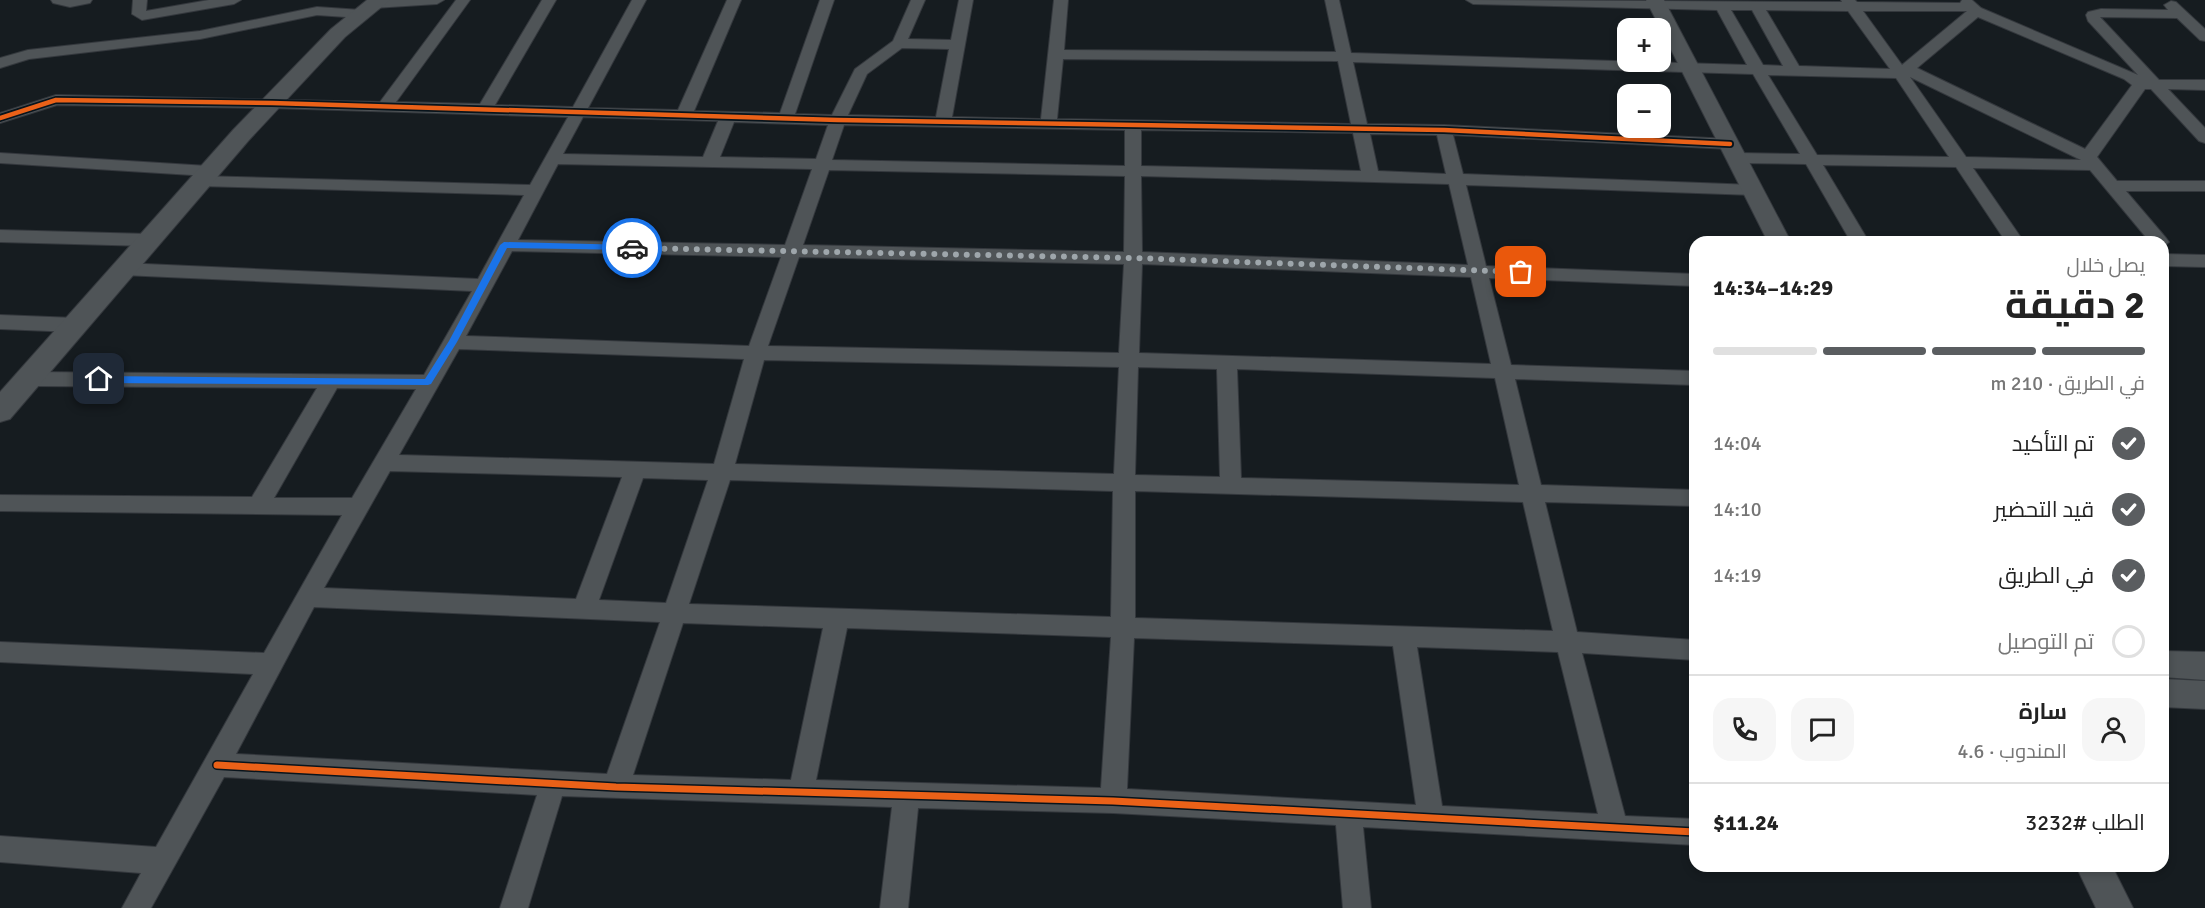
<!DOCTYPE html>
<html lang="ar">
<head>
<meta charset="utf-8">
<style>
	:root { --surface:#fff; --page:#f6f6f6; --text:#222; --muted:#767676; --line:#e0e0e0; --accent:#5a5d60 }
	body { margin:0; font-family:Signika,Cairo,sans-serif; background:var(--page); color:var(--text); direction:rtl; height:100vh; display:flex; flex-direction:column; font-size:22px; white-space:nowrap }
	* { box-sizing:border-box; margin:0 }
	p { font-size:20px; color:var(--muted) }
	.icon { flex:none; width:33px; height:33px; fill:none; stroke:currentColor; stroke-width:2; stroke-linecap:round; stroke-linejoin:round }
	.map { position:relative; flex:1; overflow:hidden; direction:ltr }
	.drawer { position:absolute; left:1689px; top:236px; width:480px; height:636px; display:flex; flex-direction:column; background:var(--surface); border-radius:18px; box-shadow:0 3px 9px #0003; direction:rtl }
	.drawer>* { flex:none }
	.controls { position:absolute; left:1617px; top:18px; display:grid; gap:12px }
	.controls a { display:grid; place-items:center; width:54px; height:54px; border-radius:12px; background:var(--surface); box-shadow:0 3px 9px #0003; font-size:30px }
	.pin { position:absolute; display:grid; place-items:center; width:51px; height:51px; color:#fff; margin:-26px; border-radius:12px; box-shadow:0 3px 9px #0006 }
	.courier { position:absolute; display:grid; place-items:center; width:60px; height:60px; margin:-30px; border:4px solid #1a73e8; border-radius:50%; background:#fff; color:#222; box-shadow:0 2px 8px #0007 }
	.head em { font-style:normal; font-weight:700 }
	.head div { display:flex; flex-direction:column-reverse }
	.head { display:flex; align-items:center; justify-content:space-between; height:102px; padding:0 24px }
	h1 { font-size:39px; font-weight:700; line-height:45px }
	.bar { display:grid; grid-template-columns:repeat(4,1fr); gap:9px 6px; align-content:center; height:72px; padding:0 24px }
	.bar i { height:8px; border-radius:4px; background:var(--line) }
	.bar .selected { background:var(--accent) }
	.bar p { grid-column:span 4 }
	.line { display:flex; align-items:center; gap:15px; padding:0 24px; border-top:2px solid var(--line) }
	.line div { flex:1 }
	.round { display:grid; place-items:center; flex:none; width:63px; height:63px; border-radius:18px; background:var(--page) }
	ol { padding:0 24px; list-style:none }
	li { display:flex; align-items:center; gap:18px; height:66px }
	li p { margin-inline-start:auto }
	li .icon { padding:6px; border-radius:50%; background:var(--accent); color:#fff; stroke-width:4 }
	li:last-child { color:var(--muted) }
	li i { width:33px; height:33px; border:3px solid var(--line); border-radius:50% }
	.map>svg:first-child { display:block }
	.lines { fill:none; stroke-linecap:round; stroke-linejoin:round }
	.minor-casing { stroke:#34383d; stroke-width:2 }
	.tertiary-casing { stroke:#34383d; stroke-width:2 }
	.secondary-casing { stroke:#34383d; stroke-width:2 }
	.minor { fill:#4f5457; fill-rule:evenodd }
	.tertiary { fill:#4f5457; fill-rule:evenodd }
	.secondary { fill:#4f5457; fill-rule:evenodd }
	.cycleway-far1-casing { stroke:#08141c; stroke-width:8 }
	.cycleway-casing { stroke:#08141c; stroke-width:10 }
	.cycleway-far1 { stroke:#ea6118; stroke-width:4.5 }
	.cycleway { stroke:#ea6118; stroke-width:7 }
	.route { fill:#1a73e8 }
	.done { stroke:#9ea6ab; stroke-width:6; stroke-dasharray:0 10.8 }
</style>
</head>
<body>
<div class="map">
<svg width="2205" height="908" viewBox="0 0 2205 908">
	<rect width="100%" height="100%" fill="#161c20"/>
	<g class="lines">
		<defs>
			<g id="minor">
				<path d="M51 0H92L90 3 70 7 53 3Z"/>
				<path d="M133 0H147L146 11 209 0H241L234 4 142 20 132 14Z"/>
				<path d="M373 0H444L437 4 374 8 367 4Z"/>
				<path d="M456 0H470L396 102 480 104 542 0H556L495 105 573 107 632 0H646L588 108 678 110 727 0H741L694 111 780 113 820 0H834L795 114 832 115 855 69 893 41 911 0H925L908 39 951 40 959 0H973L952 117 1041 119 1054 0H1068L1064 50 1336 52 1325 0H1339L1351 53 1747 65 1717 10 1473 4 1466 0 1842 2 1841 0H1855L1857 2 1960 3 1962 0H1972L1981 8 2138 75 2088 21 2086 15 2088 12 2101 9 2168 10 2164 5 2171 1 2176 2 2205 29V41L2200 40 2177 18 2100 17 2159 80H2205V90L2168 89 2205 128V143L2199 141 2151 89H2145L2097 157 2117 181H2205V191H2126L2166 238 2169 242 2163 247V242H2150L2090 170 1973 168 2024 242H2006L1956 167 1823 165 1869 242H1851L1806 164 1737 163 1729 158 1737 153 1800 154 1753 74 1353 62 1367 124 1444 125 1730 139 1738 144 1730 149 1453 135 1463 174 1754 185 1760 186 1763 190 1760 194 1754 195 1466 185 1486 266 1695 274V286L1489 278 1511 365 1695 371V385L1515 379 1541 485 1695 490V506L1545 502 1577 632 1695 640V660L1582 653 1625 816 1695 819V845L1363 827 1371 908H1343L1336 825 1113 813 918 808 908 908H880L892 807 562 796 528 908H500L537 795 224 777 151 908H122L141 873 0 862V836L156 847 253 674 0 662V642L264 653 342 515 0 511V495L252 497 317 388 29 386 22 384 19 379 22 374 29 372 424 375 472 291 123 275 117 273 114 269 117 265 123 263 478 279 524 195 199 186 193 185 191 181 193 177 199 176 530 185 568 117 272 108 57 105 0 123V113L56 95 380 102ZM1731 10H1752L1783 66 1763 65ZM1766 10 1848 11 1890 69 1799 66ZM1863 11H1967L1902 65ZM1978 17 2124 79 2132 85 2085 149 1917 68ZM902 48 949 49 936 117 848 115 867 74ZM1063 59 1338 61 1351 124 1057 119ZM1768 75 1896 78 1949 157 1817 155ZM1910 77 2081 160 1966 157ZM583 117 718 121 703 157 563 154ZM734 122 828 125 816 159 720 157ZM844 125 1125 130V166L832 160ZM1141 130 1353 133 1361 171 1141 166ZM1370 134 1437 135 1446 174 1378 171ZM558 164 812 169 785 245 518 240ZM829 170 1125 176 1124 252 803 245ZM1141 176 1449 184 1468 265 1142 252ZM512 251 781 257 749 346 466 336ZM799 257 1124 264 1119 353 768 346ZM1142 264 1471 277 1491 364 1139 353ZM459 349 744 359 714 464 399 455ZM764 360 1119 367 1114 474 735 464ZM1138 367 1217 369 1220 477 1135 475ZM1237 369 1495 378 1519 485 1241 478ZM337 388 416 389 352 498H274ZM390 471 622 477 576 599 324 588ZM643 478 708 480 666 603 599 600ZM730 480 1113 491 1111 617 689 604ZM1135 491 1523 502 1553 631 1135 618ZM314 607 660 622 607 774 236 754ZM683 623 823 628 791 780 633 775ZM847 628 1111 637 1101 788 816 780ZM1134 638 1393 646 1416 805 1127 789ZM1417 647 1558 652 1598 814 1442 806Z"/>
				<path d="M317 7 361 10 368 14 361 18 317 15 200 39 29 59 0 68V58L28 50 200 31Z"/>
				<path d="M0 153 208 166 216 171 208 176 0 163Z"/>
				<path d="M0 230 148 234 154 236 157 240 154 244 148 246 0 242Z"/>
				<path d="M2163 254 2205 255V267L2163 266Z"/>
				<path d="M0 315 75 318 82 320 85 325 82 330 75 332 0 329Z"/>
			</g>
			<g id="tertiary">
				<path d="M1646 0H1664L1791 242H1768Z"/>
				<path d="M2163 651 2205 652V680L2163 677Z"/>
				<path d="M2163 679 2205 681V709L2163 707Z"/>
				<path d="M2076 866H2112L2133 908H2096Z"/>
			</g>
			<path id="secondary" d="M367 0H390L345 37 249 140 10 419 0 422V392L233 130 331 29Z"/>
		</defs>
		<use href="#minor" class="minor-casing"/>
		<use href="#tertiary" class="tertiary-casing"/>
		<use href="#secondary" class="secondary-casing"/>
		<use href="#minor" class="minor"/>
		<use href="#tertiary" class="tertiary"/>
		<use href="#secondary" class="secondary"/>
		<defs>
			<path id="cycleway-far1" d="M0 118 56 100 272 103 838 120 1444 130 1730 144"/>
			<path id="cycleway" d="M217 765 616 787 1113 801 1695 832"/>
		</defs>
		<use href="#cycleway-far1" class="cycleway-far1-casing"/>
		<use href="#cycleway" class="cycleway-casing"/>
		<use href="#cycleway-far1" class="cycleway-far1"/>
		<use href="#cycleway" class="cycleway"/>
	</g>
	<path class="route" d="M504 242 632 245 636 248 632 250 507 248 457 342 431 384 428 385 99 383 94 379 99 376 425 379 449 341 500 245Z"/>
	<g class="lines">
		<path class="done" d="M632 248 1133 258 1521 272"/>
	</g>
</svg>
<div class="controls">
<a>+</a>
<a>−</a>
</div>
<div class="pin" style="left:1521px;top:272px;background:#ea580c"><svg class="icon" aria-label="bag" viewBox="0 0 24 24"><path d="M5 8h14l-1 12H6zM9 8a3 3 0 0 1 6 0"/></svg></div>
<div class="pin" style="left:99px;top:379px;background:#1f2937"><svg class="icon" aria-label="home" viewBox="0 0 24 24"><path d="M3 11l9-7 9 7M6 9v11h12V9"/></svg></div>
<div class="courier" style="left:632px;top:248px"><svg class="icon" aria-label="car" viewBox="0 0 24 24"><path d="M5 17H2v-5l4-1 3-4h7l3 4 3 1v5h-3M9 17h6M6 11h13"/><circle cx="7" cy="17" r="2"/><circle cx="17" cy="17" r="2"/></svg></div>
<section class="drawer">
<div class="head"><div><h1>2 دقيقة</h1><p>يصل خلال</p></div><em>14:29–14:34</em></div>
<div class="bar"><i class="selected"></i><i class="selected"></i><i class="selected"></i><i></i><p>في الطريق · 210 m</p></div>
<ol>
<li><svg class="icon" aria-label="check" viewBox="0 0 24 24"><path d="M5 12l5 5 9-10"/></svg>تم التأكيد<p>14:04</p></li>
<li><svg class="icon" aria-label="check" viewBox="0 0 24 24"><path d="M5 12l5 5 9-10"/></svg>قيد التحضير<p>14:10</p></li>
<li><svg class="icon" aria-label="check" viewBox="0 0 24 24"><path d="M5 12l5 5 9-10"/></svg>في الطريق<p>14:19</p></li>
<li><i></i>تم التوصيل</li>
</ol>
<div class="line" style="height:108px"><a class="round"><svg class="icon" aria-label="person" viewBox="0 0 24 24"><circle cx="12" cy="8" r="4"/><path d="M4 21q1-7 8-7t8 7"/></svg></a><div><b>سارة</b><p>المندوب · 4.6</p></div><a class="round"><svg class="icon" aria-label="chat" viewBox="0 0 24 24"><path d="M4 5h16v11H9l-5 4z"/></svg></a><a class="round"><svg class="icon" aria-label="phone" viewBox="0 0 24 24"><path d="M5 4h4l2 5-3 2q2 4 5 5l2-3 5 2v4C11 20 4 13 5 4z"/></svg></a></div>
<div class="line" style="height:78px"><div>الطلب #3232</div><b>$11.24</b></div>
</section>
</div>
</body>
</html>
